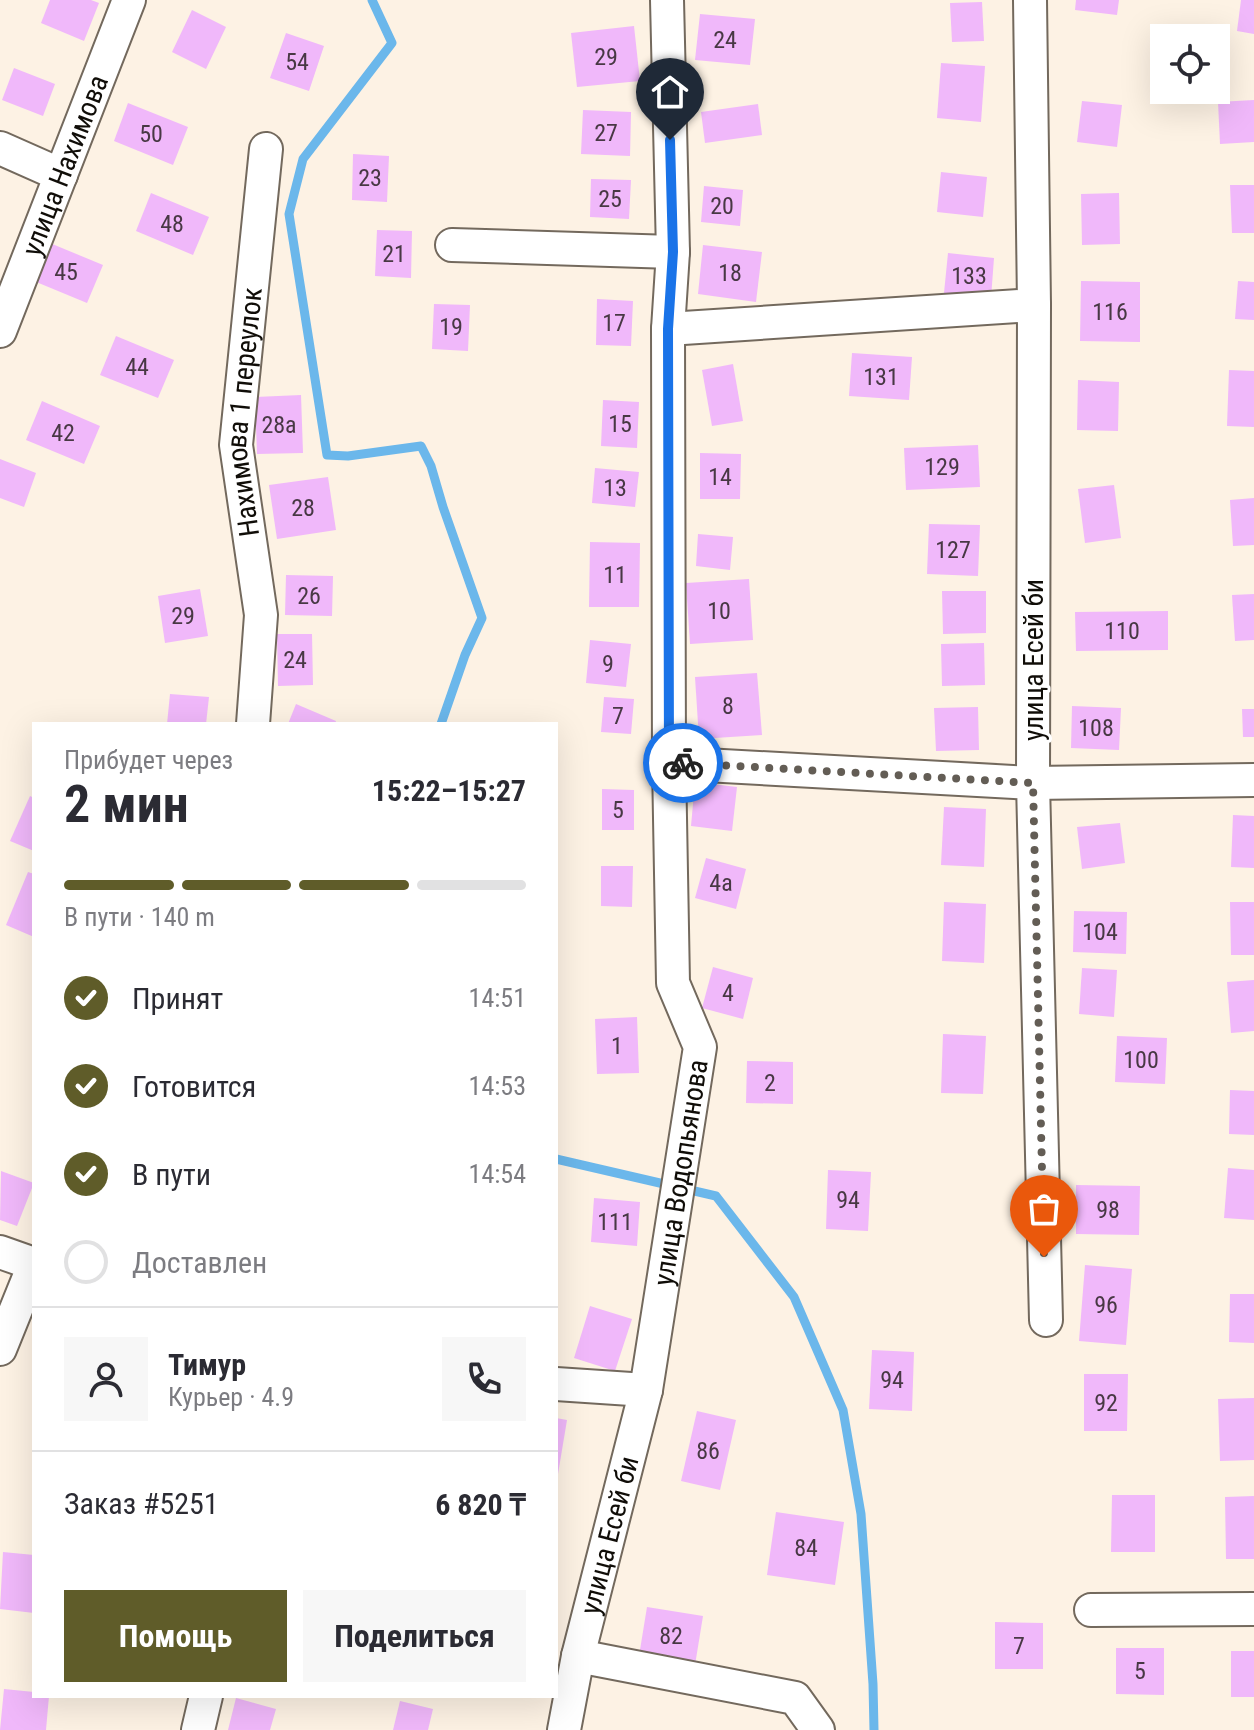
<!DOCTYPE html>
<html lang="ru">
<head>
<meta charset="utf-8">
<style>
	:root { --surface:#fff; --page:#f7f7f7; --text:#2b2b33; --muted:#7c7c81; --line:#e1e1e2; --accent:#5f5c29 }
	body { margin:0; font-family:"Roboto Condensed",sans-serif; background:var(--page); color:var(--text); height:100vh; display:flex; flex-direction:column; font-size:30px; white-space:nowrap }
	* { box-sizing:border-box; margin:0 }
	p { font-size:26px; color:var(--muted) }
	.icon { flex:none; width:44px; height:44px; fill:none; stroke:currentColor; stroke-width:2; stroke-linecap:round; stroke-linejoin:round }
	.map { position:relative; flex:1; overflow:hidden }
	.drawer { position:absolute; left:32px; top:722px; width:526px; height:976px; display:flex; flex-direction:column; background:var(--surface); border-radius:0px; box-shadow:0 8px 32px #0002 }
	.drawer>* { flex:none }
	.fabs { position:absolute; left:1150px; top:24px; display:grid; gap:16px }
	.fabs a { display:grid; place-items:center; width:80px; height:80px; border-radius:0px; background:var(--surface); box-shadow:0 8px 32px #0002; font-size:40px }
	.pin { position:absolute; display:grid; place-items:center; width:68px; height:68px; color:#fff; margin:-82px -34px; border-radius:50% 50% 50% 0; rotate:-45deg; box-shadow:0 0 8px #0007 }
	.pin .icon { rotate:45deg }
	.courier { position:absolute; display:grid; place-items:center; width:80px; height:80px; margin:-40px; border:6px solid #1a73e8; border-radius:50%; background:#fff; color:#222; box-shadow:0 2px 10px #0007 }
	.headline em { font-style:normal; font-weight:700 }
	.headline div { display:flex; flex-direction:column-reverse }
	.headline { display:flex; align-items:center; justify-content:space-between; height:136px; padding:0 32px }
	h1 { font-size:52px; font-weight:700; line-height:60px }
	.bar { display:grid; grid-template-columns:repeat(4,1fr); gap:12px 8px; align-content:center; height:96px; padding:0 32px }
	.bar i { height:10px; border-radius:6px; background:var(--line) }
	.bar .selected { background:var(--accent) }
	.bar p { grid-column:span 4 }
	.line { display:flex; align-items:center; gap:20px; padding:0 32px; border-top:2px solid var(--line) }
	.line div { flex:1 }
	.round { display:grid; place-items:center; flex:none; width:84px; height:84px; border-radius:0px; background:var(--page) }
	ol { padding:0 32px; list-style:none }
	li { display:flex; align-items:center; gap:24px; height:88px }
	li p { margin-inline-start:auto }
	li .icon { padding:8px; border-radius:50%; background:var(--accent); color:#fff; stroke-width:4 }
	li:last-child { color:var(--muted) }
	li i { width:44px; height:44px; border:4px solid var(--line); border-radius:50% }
	.cta { display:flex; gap:16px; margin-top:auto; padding:16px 32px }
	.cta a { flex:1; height:92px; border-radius:0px; background:var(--accent); color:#fff; font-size:32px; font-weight:700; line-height:92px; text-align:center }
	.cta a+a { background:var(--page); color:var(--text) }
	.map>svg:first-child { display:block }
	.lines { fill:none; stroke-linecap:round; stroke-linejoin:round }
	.stream { stroke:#6bb7eb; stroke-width:9 }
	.building { fill:#f0b8fa }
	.minor-casing { stroke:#73695d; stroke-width:36 }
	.minor { stroke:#fff; stroke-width:32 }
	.done { stroke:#635d55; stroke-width:8; stroke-dasharray:0 14.4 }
	.route { stroke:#1a73e8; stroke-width:10 }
	.labels { text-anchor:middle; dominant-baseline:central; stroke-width:6; stroke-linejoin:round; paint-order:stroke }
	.number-label { font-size:24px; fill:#483844 }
	.street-label { font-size:28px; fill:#100d08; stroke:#fff }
</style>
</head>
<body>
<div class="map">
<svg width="1254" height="1730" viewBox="0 0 1254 1730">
	<rect width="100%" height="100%" fill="#fdf2e4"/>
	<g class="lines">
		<g class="stream">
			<path d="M372 0 392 43 303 159 289 214 327 455 348 456 421 446 431 466 443 507 482 618 465 655 441 724"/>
			<path d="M556 1159 716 1196 794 1297 843 1410 861 1514 873 1684 874 1730"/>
		</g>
	</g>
	<g class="building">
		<path d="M50 0H91L99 3 84 41 41 23Z"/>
		<path d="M1076 0H1119L1117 15 1075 10Z"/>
		<path d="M1241 0H1254V34L1237 31Z"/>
		<path d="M982 2 984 41 952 42 950 3Z"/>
		<path d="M192 10 226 27 206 69 172 52Z"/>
		<path d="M700 14 755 19 750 65 695 60Z"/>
		<path d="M634 26 640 81 577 87 571 33Z"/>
		<path d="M286 33 324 46 309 91 270 78Z"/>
		<path d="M941 63 985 66 981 122 937 118Z"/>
		<path d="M14 68 55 84 43 116 2 100Z"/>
		<path d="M1254 100V142L1220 144 1218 102Z"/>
		<path d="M1082 101 1122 105 1117 147 1077 142Z"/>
		<path d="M128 103 188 127 173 165 114 141Z"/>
		<path d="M758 104 762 135 705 143 701 112Z"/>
		<path d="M583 110 631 112 630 156 581 154Z"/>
		<path d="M353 154 389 156 387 202 352 200Z"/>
		<path d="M941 172 987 177 983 217 937 212Z"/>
		<path d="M591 179 631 180 629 219 590 217Z"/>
		<path d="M1230 185H1254V233H1232Z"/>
		<path d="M704 186 743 190 740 226 701 222Z"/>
		<path d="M151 193 209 217 193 255 136 231Z"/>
		<path d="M1119 193 1120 244 1082 245 1081 194Z"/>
		<path d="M377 230 412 231 411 278 375 276Z"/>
		<path d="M45 241 103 265 87 303 29 279Z"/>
		<path d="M703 245 762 252 756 302 698 294Z"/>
		<path d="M948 253 994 258 991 298 944 293Z"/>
		<path d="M1081 281 1140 282V342L1080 341Z"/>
		<path d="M1238 281 1254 282V320L1235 319Z"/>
		<path d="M597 299 633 301 631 346 596 345Z"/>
		<path d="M434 304 470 305 468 351 432 349Z"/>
		<path d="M116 336 174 360 158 398 100 375Z"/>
		<path d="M852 353 912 357 909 400 849 396Z"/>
		<path d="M733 364 743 421 712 426 702 370Z"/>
		<path d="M1229 370 1254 371V427L1227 426Z"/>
		<path d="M1078 380 1119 382 1118 431 1077 430Z"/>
		<path d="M301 395 303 453 257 454 255 397Z"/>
		<path d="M603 400 639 402 637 448 601 446Z"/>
		<path d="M42 401 100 426 84 464 26 440Z"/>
		<path d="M978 445 980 487 906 490 904 448Z"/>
		<path d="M700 453 741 454 740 499H700Z"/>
		<path d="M0 459 36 473 24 507 0 498Z"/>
		<path d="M595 468 639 472 635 507 592 503Z"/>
		<path d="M328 477 336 530 277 539 269 485Z"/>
		<path d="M1114 485 1121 538 1085 543 1078 489Z"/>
		<path d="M1254 498V545L1233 546 1230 500Z"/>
		<path d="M929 524 980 525 978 576 927 574Z"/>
		<path d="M698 534 733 537 730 570 696 566Z"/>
		<path d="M590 542 640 543 639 607H589Z"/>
		<path d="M286 575 333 576 332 616 285 615Z"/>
		<path d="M749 579 753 640 690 644 686 583Z"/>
		<path d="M200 589 208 636 165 643 158 596Z"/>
		<path d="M942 591H986V633L943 634Z"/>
		<path d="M1254 594V640L1235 641 1232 595Z"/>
		<path d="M1168 611V650L1076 651 1075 612Z"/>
		<path d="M277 634H312L313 685 278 686Z"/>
		<path d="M590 640 631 644 626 687 586 683Z"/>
		<path d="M984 643 985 685 942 686 941 644Z"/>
		<path d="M757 673 762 735 699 739 695 677Z"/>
		<path d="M170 694 209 697 206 724H167Z"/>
		<path d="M604 697 634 699 631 734 601 732Z"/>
		<path d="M296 704 336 721 335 724H288Z"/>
		<path d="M1072 706 1121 708 1119 750 1071 748Z"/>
		<path d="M978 707 979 750 936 751 934 708Z"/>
		<path d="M1242 709H1254V737H1243Z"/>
		<path d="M695 782 737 787 732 831 691 826Z"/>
		<path d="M602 789 634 790V830H602Z"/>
		<path d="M30 796 34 798V851L10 841Z"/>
		<path d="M944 807 986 809 984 867 941 865Z"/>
		<path d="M1233 815 1254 816V868L1231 867Z"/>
		<path d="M1120 823 1125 863 1082 869 1077 827Z"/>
		<path d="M706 858 746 869 736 909 695 898Z"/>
		<path d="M601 866H633L632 907 601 906Z"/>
		<path d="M28 872 34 874V937L6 925Z"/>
		<path d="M944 902 986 904 984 963 942 961Z"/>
		<path d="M1230 902H1254V955H1231Z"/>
		<path d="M1074 911 1127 912 1126 954 1073 952Z"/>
		<path d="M713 967 753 978 743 1019 702 1008Z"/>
		<path d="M1082 968 1117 970 1114 1017 1079 1014Z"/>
		<path d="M1254 980V1031L1231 1033 1227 982Z"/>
		<path d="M637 1017 639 1073 597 1074 595 1019Z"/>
		<path d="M943 1034 986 1036 983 1094 941 1093Z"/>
		<path d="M1117 1036 1167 1038 1165 1084 1115 1082Z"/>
		<path d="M747 1061 793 1062V1104L746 1103Z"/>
		<path d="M1230 1090 1254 1091V1135L1229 1134Z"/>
		<path d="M1228 1168 1254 1170V1220L1224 1218Z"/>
		<path d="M828 1170 871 1172 868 1231 826 1229Z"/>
		<path d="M1 1171 34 1183 17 1226 0 1220Z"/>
		<path d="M1076 1185 1140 1186 1139 1235 1076 1234Z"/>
		<path d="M594 1198 640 1202 637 1246 591 1242Z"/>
		<path d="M1085 1265 1132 1269 1126 1345 1079 1341Z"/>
		<path d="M1230 1294H1254V1343L1229 1342Z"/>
		<path d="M590 1306 632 1319 615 1371 574 1358Z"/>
		<path d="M872 1350 914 1352 912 1411 869 1409Z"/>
		<path d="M1084 1374H1128L1127 1431H1084Z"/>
		<path d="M1254 1398V1460L1220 1461 1218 1399Z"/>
		<path d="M697 1411 736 1420 720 1490 681 1481Z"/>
		<path d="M556 1418 567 1420 558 1474H556Z"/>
		<path d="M1112 1495H1155V1552H1111Z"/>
		<path d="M1254 1496V1559H1226L1225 1497Z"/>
		<path d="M776 1512 844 1522 835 1585 767 1575Z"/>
		<path d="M3 1552 34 1555V1613L0 1609Z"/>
		<path d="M647 1607 703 1616 695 1665 639 1656Z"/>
		<path d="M995 1622 1043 1623V1669H995Z"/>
		<path d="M1116 1648H1164V1695L1116 1694Z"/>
		<rect x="1231" y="1651" width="23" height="46"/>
		<path d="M4 1689 34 1692V1696H49L46 1730H0Z"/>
		<path d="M236 1698 276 1709 270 1730H228Z"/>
		<path d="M400 1701 433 1709 428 1730H393Z"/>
	</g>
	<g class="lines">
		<defs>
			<g id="minor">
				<path d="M1030 0 1034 305 1033 783 1046 1320"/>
				<path d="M0 148 61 175"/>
				<path d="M452 245 673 252"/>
				<path d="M668 329 1034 305"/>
				<path id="s1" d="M0 331 129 0"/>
				<path id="s2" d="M253 724 261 615 236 445 266 149"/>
				<path d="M669 763 1033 783 1254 780"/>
				<path d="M0 1252 34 1264"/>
				<path d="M0 1349 34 1265"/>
				<path d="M556 1384 646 1390"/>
				<path d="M1091 1610 1254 1609"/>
				<path d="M578 1656 795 1698 818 1730"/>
				<path d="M198 1730 206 1696"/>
				<path id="s3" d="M564 1730 578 1656 646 1390 700 1047 673 983 669 763 668 329 673 252 667 0"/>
			</g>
		</defs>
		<use href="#minor" class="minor-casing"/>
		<use href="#minor" class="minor"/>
	</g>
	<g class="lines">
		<path class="done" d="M683 763 1033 783 1044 1257"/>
		<path class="route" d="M670 140 673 252 668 329 669 763H683"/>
	</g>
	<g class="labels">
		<g class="number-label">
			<text x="725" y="40">24</text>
			<text x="606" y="57">29</text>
			<text x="297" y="62">54</text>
			<text x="606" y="133">27</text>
			<text x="151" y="134">50</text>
			<text x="370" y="178">23</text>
			<text x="610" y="199">25</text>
			<text x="722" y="206">20</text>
			<text x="172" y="224">48</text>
			<text x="394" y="254">21</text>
			<text x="66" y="272">45</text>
			<text x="730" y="273">18</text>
			<text x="969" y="276">133</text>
			<text x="1110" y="312">116</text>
			<text x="614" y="323">17</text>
			<text x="451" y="327">19</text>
			<text x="137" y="367">44</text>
			<text x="881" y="377">131</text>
			<text x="620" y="424">15</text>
			<text x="279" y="425">28а</text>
			<text x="63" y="433">42</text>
			<text x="942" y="467">129</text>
			<text x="720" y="477">14</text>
			<text x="615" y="488">13</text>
			<text x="303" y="508">28</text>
			<text x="953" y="550">127</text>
			<text x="615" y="575">11</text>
			<text x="309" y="596">26</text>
			<text x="719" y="611">10</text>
			<text x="183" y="616">29</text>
			<text x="1122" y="631">110</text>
			<text x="295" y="660">24</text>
			<text x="608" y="664">9</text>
			<text x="728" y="706">8</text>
			<text x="618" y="716">7</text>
			<text x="1096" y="728">108</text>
			<text x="618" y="810">5</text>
			<text x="721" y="883">4а</text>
			<text x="1100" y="932">104</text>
			<text x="728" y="993">4</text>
			<text x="617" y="1046">1</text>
			<text x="1141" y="1060">100</text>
			<text x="770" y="1083">2</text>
			<text x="848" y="1200">94</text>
			<text x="1108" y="1210">98</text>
			<text x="615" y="1222">111</text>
			<text x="1106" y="1305">96</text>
			<text x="892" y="1380">94</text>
			<text x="1106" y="1403">92</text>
			<text x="708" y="1451">86</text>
			<text x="806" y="1548">84</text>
			<text x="671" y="1636">82</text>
			<text x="1019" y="1646">7</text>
			<text x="1140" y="1671">5</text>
		</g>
		<g class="street-label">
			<text stroke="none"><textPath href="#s1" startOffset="178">улица Нахимова</textPath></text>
			<text stroke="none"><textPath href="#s2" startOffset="314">Нахимова 1 переулок</textPath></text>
			<text transform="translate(1033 660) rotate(-90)">улица Есей би</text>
			<text stroke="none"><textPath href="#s3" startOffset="570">улица Водопьянова</textPath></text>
			<text stroke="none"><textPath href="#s3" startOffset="200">улица Есей би</textPath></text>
		</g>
	</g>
</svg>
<div class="fabs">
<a><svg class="icon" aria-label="locate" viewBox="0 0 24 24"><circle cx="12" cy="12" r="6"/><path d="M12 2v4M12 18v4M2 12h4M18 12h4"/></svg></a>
</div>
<div class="pin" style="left:1044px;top:1257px;background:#ea580c"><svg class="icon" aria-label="bag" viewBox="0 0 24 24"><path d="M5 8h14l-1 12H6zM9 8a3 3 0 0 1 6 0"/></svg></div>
<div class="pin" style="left:670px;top:140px;background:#1f2937"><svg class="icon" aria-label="home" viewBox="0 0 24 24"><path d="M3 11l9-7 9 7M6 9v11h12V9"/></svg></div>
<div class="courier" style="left:683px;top:763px"><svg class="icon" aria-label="bike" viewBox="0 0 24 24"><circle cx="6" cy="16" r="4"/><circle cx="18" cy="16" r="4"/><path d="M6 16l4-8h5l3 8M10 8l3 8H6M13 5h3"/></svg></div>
<section class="drawer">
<div class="headline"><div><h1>2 мин</h1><p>Прибудет через</p></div><em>15:22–15:27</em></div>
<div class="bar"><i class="selected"></i><i class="selected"></i><i class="selected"></i><i></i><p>В пути · 140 m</p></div>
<ol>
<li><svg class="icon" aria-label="check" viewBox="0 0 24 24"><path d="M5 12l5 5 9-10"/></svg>Принят<p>14:51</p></li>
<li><svg class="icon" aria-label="check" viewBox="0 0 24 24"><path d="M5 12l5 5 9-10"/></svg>Готовится<p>14:53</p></li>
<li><svg class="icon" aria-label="check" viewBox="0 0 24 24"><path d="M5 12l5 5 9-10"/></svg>В пути<p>14:54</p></li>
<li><i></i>Доставлен</li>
</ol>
<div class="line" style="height:144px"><a class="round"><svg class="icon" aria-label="person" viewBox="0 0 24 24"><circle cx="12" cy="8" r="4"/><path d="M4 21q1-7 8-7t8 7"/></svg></a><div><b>Тимур</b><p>Курьер · 4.9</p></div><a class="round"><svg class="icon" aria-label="phone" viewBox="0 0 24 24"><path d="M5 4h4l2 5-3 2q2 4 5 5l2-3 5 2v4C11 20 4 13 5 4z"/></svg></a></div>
<div class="line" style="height:104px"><div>Заказ #5251</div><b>6 820 ₸</b></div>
<div class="cta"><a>Помощь</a><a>Поделиться</a></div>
</section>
</div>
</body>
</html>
